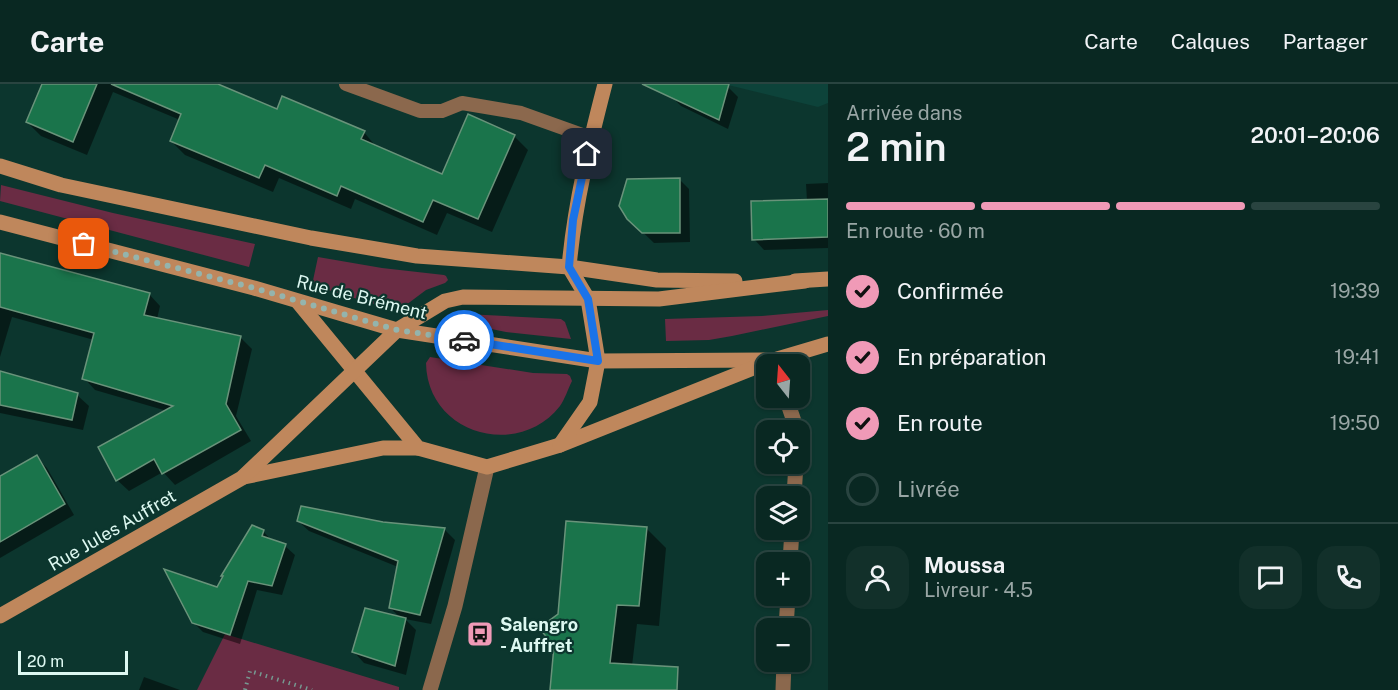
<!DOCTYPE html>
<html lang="fr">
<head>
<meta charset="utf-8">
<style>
	:root { --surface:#092822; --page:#12302a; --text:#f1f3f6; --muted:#99a6a5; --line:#294440; --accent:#f09ab7 }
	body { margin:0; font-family:"Public Sans",sans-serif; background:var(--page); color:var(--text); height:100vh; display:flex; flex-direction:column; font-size:22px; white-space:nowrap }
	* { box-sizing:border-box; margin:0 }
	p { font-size:20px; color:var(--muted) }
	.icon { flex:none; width:33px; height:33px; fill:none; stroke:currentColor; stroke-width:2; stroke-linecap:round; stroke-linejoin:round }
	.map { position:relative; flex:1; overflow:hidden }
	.panel { display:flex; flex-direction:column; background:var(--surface); width:570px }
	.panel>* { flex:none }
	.needle { width:39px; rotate:343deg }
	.fabs { position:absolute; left:756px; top:270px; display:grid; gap:12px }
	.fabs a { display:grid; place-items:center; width:54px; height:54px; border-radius:12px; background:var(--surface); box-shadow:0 2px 4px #0004,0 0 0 2px var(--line); font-size:30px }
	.scale { position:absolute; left:18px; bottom:15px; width:110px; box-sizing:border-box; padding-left:6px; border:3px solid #ddf8f1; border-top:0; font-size:16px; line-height:21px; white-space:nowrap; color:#ddf8f1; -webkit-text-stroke:4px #0c362e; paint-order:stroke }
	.pin { position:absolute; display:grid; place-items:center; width:51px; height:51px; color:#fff; margin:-26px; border-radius:12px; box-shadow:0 3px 9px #0006 }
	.courier { position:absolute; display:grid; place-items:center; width:60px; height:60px; margin:-30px; border:4px solid #1a73e8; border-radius:50%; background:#fff; color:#222; box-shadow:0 2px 8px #0007 }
	.summary em { font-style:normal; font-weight:600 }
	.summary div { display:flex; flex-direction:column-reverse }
	.summary { display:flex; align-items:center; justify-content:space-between; height:102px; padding:0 18px }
	h1 { font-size:39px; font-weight:600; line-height:45px }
	.bar { display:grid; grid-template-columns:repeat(4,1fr); gap:9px 6px; align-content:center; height:72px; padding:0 18px }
	.bar i { height:8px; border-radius:4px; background:var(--line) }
	.bar .current { background:var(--accent) }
	.bar p { grid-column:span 4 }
	.line { display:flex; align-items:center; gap:15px; padding:0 18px; border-top:2px solid var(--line) }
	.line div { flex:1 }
	.round { display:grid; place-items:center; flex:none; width:63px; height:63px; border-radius:18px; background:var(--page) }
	ol { padding:0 18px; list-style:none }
	li { display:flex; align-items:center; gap:18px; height:66px }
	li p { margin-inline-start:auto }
	li .icon { padding:6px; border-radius:50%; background:var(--accent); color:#111; stroke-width:4 }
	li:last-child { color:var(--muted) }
	li i { width:33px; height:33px; border:3px solid var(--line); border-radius:50% }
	header { display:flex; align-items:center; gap:36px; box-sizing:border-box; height:84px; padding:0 30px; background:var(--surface); border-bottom:2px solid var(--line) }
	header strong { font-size:28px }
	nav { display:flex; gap:33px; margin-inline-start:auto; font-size:21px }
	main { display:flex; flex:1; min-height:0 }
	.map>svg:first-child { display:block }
	.built { fill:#0d433a }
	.green { fill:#6a2c44 }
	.shadow { fill:#0007 }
	.building { fill:#1a744b; stroke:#69937a; stroke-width:1.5 }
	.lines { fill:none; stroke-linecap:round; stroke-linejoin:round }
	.path { stroke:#769991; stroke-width:4; stroke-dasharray:1.5 4.5; stroke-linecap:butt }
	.lane { stroke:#8b684d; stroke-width:14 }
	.street { stroke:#8b684d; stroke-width:15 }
	.secondary { stroke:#bf875c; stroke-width:15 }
	.done { stroke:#94b4ad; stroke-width:6; stroke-dasharray:0 10.8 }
	.route { stroke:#1a73e8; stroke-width:8 }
	.labels { text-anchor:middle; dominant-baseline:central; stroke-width:4.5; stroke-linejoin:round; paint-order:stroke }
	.street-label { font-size:18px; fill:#ddf8f1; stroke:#0c362e }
	.poi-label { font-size:18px; font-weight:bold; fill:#ddf8f1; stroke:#0c362e; text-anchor:start }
</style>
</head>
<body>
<header>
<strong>Carte</strong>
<nav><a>Carte</a><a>Calques</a><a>Partager</a></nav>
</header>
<main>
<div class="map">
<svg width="828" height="606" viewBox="0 0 828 606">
	<rect width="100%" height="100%" fill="#0c362e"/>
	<path class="built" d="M724 0H828V19L818 23Z"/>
	<g class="green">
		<path d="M1 101 113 129 255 160 249 183 0 117Z"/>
		<path d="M318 173 382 184 444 191 446 192 448 196 445 199 426 206 398 227 393 226 312 201Z"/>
		<path d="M828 226V232L732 252 709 256 666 257 665 235 762 232Z"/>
		<path d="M466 230 561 235 565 238 571 255 506 248 452 237 454 233Z"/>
		<path d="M430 273 533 289 567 290 570 292 572 297C568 305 565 315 560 322 518 376 427 350 426 279Z"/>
		<path d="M225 550 399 603V606H197Z"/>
	</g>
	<g class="shadow">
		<path d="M43 0H214L278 27 364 48 377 64 443 92 514 52 528 66 492 148 447 129 437 151 355 115 351 125 279 94 273 108 185 71 171 57 180 36 113 8 87 71 41 52 27 38Z"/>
		<path d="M674 0H720L728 3 738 13 728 45 681 22 671 12Z"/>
		<path d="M679 95 689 105 690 158 654 159 628 134Z"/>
		<path d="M828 99V164L764 166 754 155 807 117 806 100Z"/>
		<path d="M0 171 149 210 160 222 157 235 240 253 252 265 236 332 251 357 175 401 163 388 129 407 117 396 167 327 95 306 84 294 94 256 12 233 0 273Z"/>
		<path d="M0 288 77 311 89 322 83 346 0 329Z"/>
		<path d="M36 373 47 384 74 431 0 474V394Z"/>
		<path d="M298 437 382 439 444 445 455 456 431 540 405 535 416 546 406 591 364 579 354 568 401 534 390 524 398 483 309 447Z"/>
		<path d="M646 444 666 464 659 542 637 540 632 582 653 606H552L559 531Z"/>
		<path d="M263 447 273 458 285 462 295 471 282 511 257 506 240 560 203 548 193 538Z"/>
		<path d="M144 593 180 606H139Z"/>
	</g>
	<g class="building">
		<path d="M42 0H97L73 58 26 38Z"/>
		<path d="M111 0H218L277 25 282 12 365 47 361 55 442 90 468 30 515 51 478 135 433 116 423 138 341 102 337 112 265 81 259 94 170 57 181 30Z"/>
		<path d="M642 0H729L719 36Z"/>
		<path d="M680 94V149H642L627 135 619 122 627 95Z"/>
		<path d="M828 115V153L752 156 751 117Z"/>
		<path d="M0 169 150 209 144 231 241 252 226 320 241 346 162 390 154 375 116 397 98 363 173 322 82 295 94 249 0 223Z"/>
		<path d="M0 287 78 309 72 336 0 321Z"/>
		<path d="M37 371 65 420 0 458V392Z"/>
		<path d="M301 422 383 438 445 444 420 531 389 524 398 477 297 437Z"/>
		<path d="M566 437 647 443 639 522 617 521 610 579 678 583 677 606H550L554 562 539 544 558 530Z"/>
		<path d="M252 441 264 446 262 452 286 460 272 502 248 497 230 551 192 539 164 485 217 503 223 492H221Z"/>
		<path d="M365 524 406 534 395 582 352 568Z"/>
	</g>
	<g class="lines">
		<path class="path" d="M245 606 250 587 312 606"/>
		<path class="lane" d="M346 0 420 27H442L462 19 521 29 591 54"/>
		<g class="street">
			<path d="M786 314 797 346"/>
			<path d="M794 412 796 380"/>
			<path d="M790 478 792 446"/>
			<path d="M786 544 788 512"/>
			<path d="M430 606 455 522 487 383"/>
			<path d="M783 606 784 578"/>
		</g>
		<g class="secondary">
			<path d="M0 82 61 101 311 154 417 172 569 183 657 196 735 197"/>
			<path d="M0 138 254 204 397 246 598 277 774 276 828 260"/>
			<path d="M569 183C575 118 589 62 605 0"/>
			<path d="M795 197 828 195"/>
			<path d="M298 218 418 364 487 383 560 361 766 279"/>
			<path d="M560 361 590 318 598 277 588 215 569 183"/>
			<path d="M244 393 383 364H418"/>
			<path d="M0 532 242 394 397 246 445 217 463 213 659 215 805 197"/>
		</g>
	</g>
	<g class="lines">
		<path class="done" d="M84 160 254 204 397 246 464 256"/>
		<path class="route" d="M464 256 598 277 588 215 569 183 573 136 587 70"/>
	</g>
	<defs>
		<symbol id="bus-square" viewBox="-11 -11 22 22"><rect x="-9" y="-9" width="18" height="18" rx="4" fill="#f09ab7" stroke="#0c362e"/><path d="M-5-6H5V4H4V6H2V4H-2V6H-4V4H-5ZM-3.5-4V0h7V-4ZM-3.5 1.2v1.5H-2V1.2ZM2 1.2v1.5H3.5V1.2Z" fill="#111"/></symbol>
	</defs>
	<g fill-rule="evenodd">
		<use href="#bus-square" x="465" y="535" width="30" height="30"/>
	</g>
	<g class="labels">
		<g class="street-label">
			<text transform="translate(362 213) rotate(14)">Rue de Brément</text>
			<text transform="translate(112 446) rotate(-30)">Rue Jules Auffret</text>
		</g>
		<g class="poi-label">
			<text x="500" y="540">Salengro<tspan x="500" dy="21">- Auffret</tspan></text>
		</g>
	</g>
</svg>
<div class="fabs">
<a><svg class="needle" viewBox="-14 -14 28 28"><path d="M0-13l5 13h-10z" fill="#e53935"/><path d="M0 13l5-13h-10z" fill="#99a6a5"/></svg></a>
<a><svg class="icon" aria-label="locate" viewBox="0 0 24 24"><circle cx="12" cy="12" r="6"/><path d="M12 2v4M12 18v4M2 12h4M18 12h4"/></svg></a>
<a><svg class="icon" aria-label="layers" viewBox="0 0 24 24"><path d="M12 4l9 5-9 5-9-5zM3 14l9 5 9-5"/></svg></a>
<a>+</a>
<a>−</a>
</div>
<div class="scale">20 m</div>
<div class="pin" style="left:84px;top:160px;background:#ea580c"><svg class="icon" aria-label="bag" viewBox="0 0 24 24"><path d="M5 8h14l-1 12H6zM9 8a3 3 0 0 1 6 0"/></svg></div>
<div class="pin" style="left:587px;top:70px;background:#1f2937"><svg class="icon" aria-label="home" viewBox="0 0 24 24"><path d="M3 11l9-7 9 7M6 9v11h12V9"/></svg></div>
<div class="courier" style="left:464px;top:256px"><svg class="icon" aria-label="car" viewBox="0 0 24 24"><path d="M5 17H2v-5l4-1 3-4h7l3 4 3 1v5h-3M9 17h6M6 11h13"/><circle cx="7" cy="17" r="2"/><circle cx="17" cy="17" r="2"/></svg></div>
</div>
<section class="panel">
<div class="summary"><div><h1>2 min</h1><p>Arrivée dans</p></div><em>20:01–20:06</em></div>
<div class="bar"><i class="current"></i><i class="current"></i><i class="current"></i><i></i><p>En route · 60 m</p></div>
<ol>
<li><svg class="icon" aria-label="check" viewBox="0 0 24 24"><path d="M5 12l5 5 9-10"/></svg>Confirmée<p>19:39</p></li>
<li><svg class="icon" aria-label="check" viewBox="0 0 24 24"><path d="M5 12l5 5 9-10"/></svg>En préparation<p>19:41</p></li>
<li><svg class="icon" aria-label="check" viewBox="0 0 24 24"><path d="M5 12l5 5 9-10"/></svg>En route<p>19:50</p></li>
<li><i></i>Livrée</li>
</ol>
<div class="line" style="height:108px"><a class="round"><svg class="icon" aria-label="person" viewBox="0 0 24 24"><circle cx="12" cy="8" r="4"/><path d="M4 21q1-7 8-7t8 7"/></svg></a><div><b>Moussa</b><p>Livreur · 4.5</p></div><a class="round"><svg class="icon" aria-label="chat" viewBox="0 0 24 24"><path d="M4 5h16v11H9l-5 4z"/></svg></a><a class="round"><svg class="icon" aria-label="phone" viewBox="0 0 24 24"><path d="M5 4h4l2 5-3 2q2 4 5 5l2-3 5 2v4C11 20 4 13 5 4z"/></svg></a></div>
</section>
</main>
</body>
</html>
